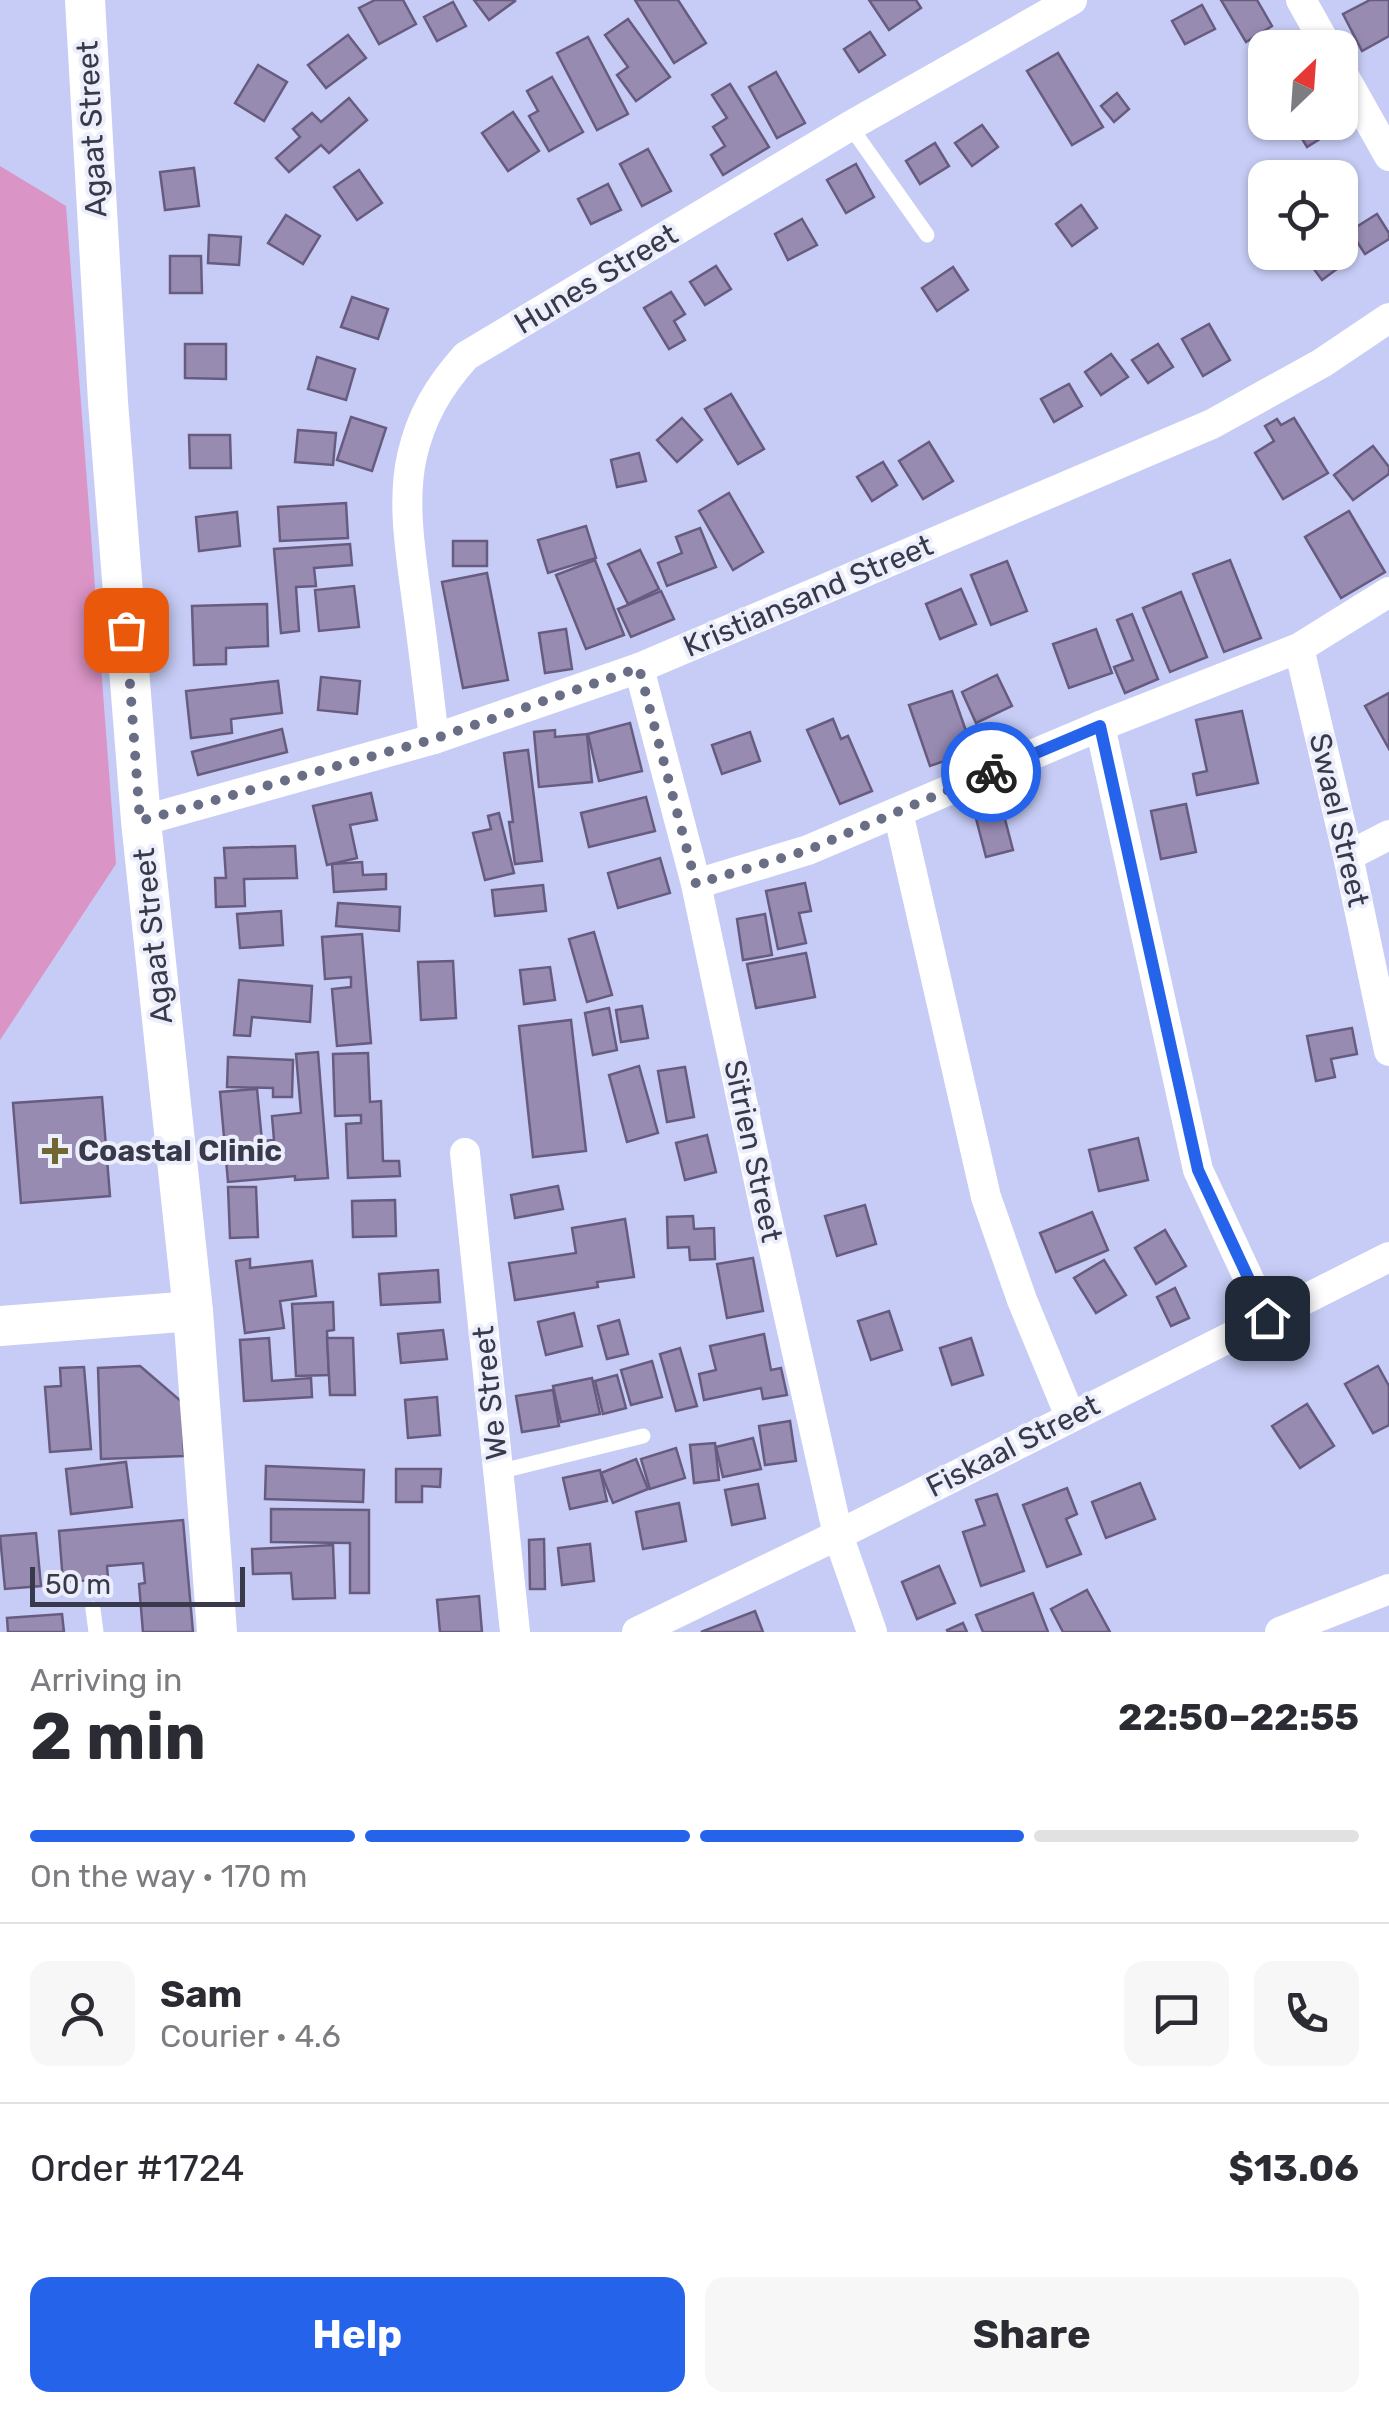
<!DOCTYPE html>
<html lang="en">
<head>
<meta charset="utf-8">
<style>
	:root { --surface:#fff; --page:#f7f7f7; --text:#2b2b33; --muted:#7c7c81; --line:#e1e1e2; --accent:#2563eb }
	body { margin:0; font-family:Rubik,sans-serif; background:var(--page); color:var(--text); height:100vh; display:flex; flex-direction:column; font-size:38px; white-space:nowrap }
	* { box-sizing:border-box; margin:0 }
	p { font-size:32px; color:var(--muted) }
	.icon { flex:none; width:55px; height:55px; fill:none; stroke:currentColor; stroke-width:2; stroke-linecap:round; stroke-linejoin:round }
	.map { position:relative; height:1632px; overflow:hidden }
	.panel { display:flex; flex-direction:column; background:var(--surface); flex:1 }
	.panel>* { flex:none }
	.needle { width:65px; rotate:25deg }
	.tools { position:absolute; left:1248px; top:30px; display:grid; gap:20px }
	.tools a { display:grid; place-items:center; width:110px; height:110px; border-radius:20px; background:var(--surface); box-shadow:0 2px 8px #0004; font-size:50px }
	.scale { position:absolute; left:30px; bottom:25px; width:215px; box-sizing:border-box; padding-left:10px; border:5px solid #383a4b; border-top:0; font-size:28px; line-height:35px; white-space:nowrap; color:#383a4b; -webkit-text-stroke:8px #eceffb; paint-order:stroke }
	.pin { position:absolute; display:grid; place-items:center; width:85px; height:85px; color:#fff; margin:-42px; border-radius:20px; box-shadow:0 5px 15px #0006 }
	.courier { position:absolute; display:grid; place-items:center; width:100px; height:100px; margin:-50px; border:8px solid #2563eb; border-radius:50%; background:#fff; color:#222; box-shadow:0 2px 12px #0007 }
	.summary em { font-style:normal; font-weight:700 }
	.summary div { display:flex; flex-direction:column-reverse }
	.summary { display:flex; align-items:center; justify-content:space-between; height:170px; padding:0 30px }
	h1 { font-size:65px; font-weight:700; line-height:75px }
	.bar { display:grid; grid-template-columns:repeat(4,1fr); gap:15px 10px; align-content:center; height:120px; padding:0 30px }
	.bar i { height:12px; border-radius:8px; background:var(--line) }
	.bar .on { background:var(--accent) }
	.bar p { grid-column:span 4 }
	.line { display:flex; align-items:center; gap:25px; padding:0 30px; border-top:2px solid var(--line) }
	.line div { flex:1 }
	.round { display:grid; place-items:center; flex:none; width:105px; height:105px; border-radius:20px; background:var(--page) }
	.primary-button { display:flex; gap:20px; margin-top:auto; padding:20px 30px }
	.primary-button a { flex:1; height:115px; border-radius:20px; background:var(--accent); color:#fff; font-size:40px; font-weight:700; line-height:115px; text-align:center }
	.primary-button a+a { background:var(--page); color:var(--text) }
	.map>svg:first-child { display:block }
	.green { fill:#da94c5 }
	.building { fill:#978bb2; stroke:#675c80; stroke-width:2.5 }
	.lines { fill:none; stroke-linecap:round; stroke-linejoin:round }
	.lane { stroke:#fff; stroke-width:15 }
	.street { stroke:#fff; stroke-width:30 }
	.secondary { stroke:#fff; stroke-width:40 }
	.done { stroke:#6a6d86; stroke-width:10; stroke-dasharray:0 18 }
	.route { stroke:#2563eb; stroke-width:12 }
	.poi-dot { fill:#706632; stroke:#eceffb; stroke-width:4 }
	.labels { text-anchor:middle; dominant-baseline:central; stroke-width:8; stroke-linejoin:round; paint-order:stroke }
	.street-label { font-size:30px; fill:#383a4b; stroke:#eceffb }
	.poi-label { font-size:30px; font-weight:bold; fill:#383a4b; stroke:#eceffb; text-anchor:start }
</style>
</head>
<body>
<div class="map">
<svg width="1389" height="1632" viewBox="0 0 1389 1632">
	<rect width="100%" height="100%" fill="#c6ccf5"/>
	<path class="green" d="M0 166 66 206 116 864 0 1040Z"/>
	<g class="building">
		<path d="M375 0H403L416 24 379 44 359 8Z"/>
		<path d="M474 0H514L515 1 489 20Z"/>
		<path d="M635 0H678L706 43 674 63Z"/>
		<path d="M869 0H916L921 8 889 30Z"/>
		<path d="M1221 0H1257L1272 26 1246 42Z"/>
		<path d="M1370 0H1389V36L1362 51 1343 14Z"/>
		<path d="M453 2 466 26 437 41 424 17Z"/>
		<path d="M1202 5 1215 29 1185 44 1172 21Z"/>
		<path d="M628 19 670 77 636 101 617 75 628 67 605 35Z"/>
		<path d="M870 32 885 55 859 72 844 49Z"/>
		<path d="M348 35 366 58 326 88 308 65Z"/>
		<path d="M588 37 628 114 597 130 557 53Z"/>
		<path d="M1058 53 1103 127 1072 145 1027 71Z"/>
		<path d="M258 65 287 82 264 121 235 103Z"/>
		<path d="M776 72 805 123 777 138 749 87Z"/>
		<path d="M552 77 583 132 549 151 529 116 538 111 527 91Z"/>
		<path d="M730 84 769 147 723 175 711 155 725 146 713 127 727 118 712 95Z"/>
		<path d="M1117 93 1129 109 1114 122 1101 106Z"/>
		<path d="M349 98 367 120 329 153 321 145 289 172 276 158 300 137 293 129 312 113 321 122Z"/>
		<path d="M513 112 539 151 508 171 482 133Z"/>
		<path d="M1292 122H1325L1331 132 1307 147Z"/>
		<path d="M982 125 998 147 972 166 955 143Z"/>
		<path d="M935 143 949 166 920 184 906 161Z"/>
		<path d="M648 149 671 191 642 206 620 164Z"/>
		<path d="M856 164 874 197 846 213 827 180Z"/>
		<path d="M194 168 199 206 165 210 160 172Z"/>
		<path d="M359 170 382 203 357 220 334 187Z"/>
		<path d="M608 184 621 210 591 224 578 199Z"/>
		<path d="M1081 205 1097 228 1072 246 1056 224Z"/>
		<path d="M1377 214 1389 233V239L1365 254 1350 231Z"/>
		<path d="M286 215 320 236 303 264 268 243Z"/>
		<path d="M802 219 817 245 788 260 775 234Z"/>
		<path d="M209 235 241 237 239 265 208 263Z"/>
		<path d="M1340 248 1349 260 1322 280 1305 257 1312 252H1340Z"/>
		<path d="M170 256H201L202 293H170Z"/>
		<path d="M716 266 731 289 705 305 690 282Z"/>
		<path d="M953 267 968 290 937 311 922 288Z"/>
		<path d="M671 292 685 314 674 321 685 340 669 349 644 308Z"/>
		<path d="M352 297 388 309 378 339 341 327Z"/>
		<path d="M1209 324 1230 360 1203 376 1182 339Z"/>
		<path d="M185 344H226V379L185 378Z"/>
		<path d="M1158 344 1173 367 1148 383 1132 360Z"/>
		<path d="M1111 354 1128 377 1101 395 1085 372Z"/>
		<path d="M317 357 355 369 346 400 308 389Z"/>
		<path d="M1069 384 1082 406 1054 422 1041 399Z"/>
		<path d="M731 394 764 449 738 464 705 409Z"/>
		<path d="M351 417 386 428 372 471 337 460Z"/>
		<path d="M682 418 702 440 677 462 657 440Z"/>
		<path d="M1294 418 1328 473 1283 499 1255 453 1274 441 1265 426 1277 419 1281 425Z"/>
		<path d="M298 430 336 433 333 465 295 462Z"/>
		<path d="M189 435H230L231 468H190Z"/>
		<path d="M929 442 953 481 923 499 899 461Z"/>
		<path d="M1373 446 1389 467V474L1353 500 1334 475Z"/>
		<path d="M639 453 646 481 617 487 611 460Z"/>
		<path d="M883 462 897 485 872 501 857 477Z"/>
		<path d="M729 493 763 552 733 570 699 511Z"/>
		<path d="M346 503 348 538 280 541 278 507Z"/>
		<path d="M1349 511 1385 572 1341 598 1305 537Z"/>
		<path d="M237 512 240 546 199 551 196 517Z"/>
		<path d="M586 526 596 558 548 573 538 540Z"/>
		<path d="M700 528 716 567 667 586 658 563 682 553 676 537Z"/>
		<rect x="453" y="541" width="34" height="25"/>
		<path d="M350 544 352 565 314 568 316 586 296 587 299 631 281 633 274 549Z"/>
		<path d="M640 550 659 589 628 604 608 564Z"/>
		<path d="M595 560 624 635 586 649 556 575Z"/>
		<path d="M1230 560 1261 638 1224 652 1193 574Z"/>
		<path d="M1007 561 1027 611 991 625 971 575Z"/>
		<path d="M487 573 508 680 463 688 442 582Z"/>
		<path d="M354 586 359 627 319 631 315 590Z"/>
		<path d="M961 589 976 624 940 639 926 604Z"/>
		<path d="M661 591 674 619 631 637 618 609Z"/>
		<path d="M1181 592 1207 657 1170 672 1143 608Z"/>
		<path d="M267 604 268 646 226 648V664L194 665 192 606Z"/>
		<path d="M1132 614 1158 679 1125 693 1114 667 1133 660 1117 620Z"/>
		<path d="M566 629 572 669 545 673 539 633Z"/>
		<path d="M1096 629 1112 673 1069 688 1053 644Z"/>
		<path d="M997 675 1012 706 976 723 962 692Z"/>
		<path d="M321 677 360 681 357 714 318 710Z"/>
		<path d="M278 681 282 713 231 719 232 733 191 738 186 691Z"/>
		<path d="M952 691 973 751 930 766 909 705Z"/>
		<path d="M1389 693V749L1365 706Z"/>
		<path d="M1242 711 1258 783 1197 795 1193 774 1207 771 1196 720Z"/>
		<path d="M833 719 841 739 848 736 872 791 840 804 807 730Z"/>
		<path d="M630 723 642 771 599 781 588 734Z"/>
		<path d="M282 729 287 752 198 775 192 752Z"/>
		<path d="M555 730V737L587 734 592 782 539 787 534 732Z"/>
		<path d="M750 732 760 761 722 774 712 745Z"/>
		<path d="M528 750 542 861 515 864 509 822H513L504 753Z"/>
		<path d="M371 793 377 820 350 825 357 858 327 865 313 806Z"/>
		<path d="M646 797 655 831 589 847 581 813Z"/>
		<path d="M1000 800 1013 850 986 857 973 807Z"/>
		<path d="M1186 804 1196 852 1161 859 1151 811Z"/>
		<path d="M499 813 514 873 485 880 473 833 491 829 488 816Z"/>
		<path d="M295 846 297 878 244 879 245 906 216 907 215 878H226L224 848Z"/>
		<path d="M660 858 670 893 618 908 608 873Z"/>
		<path d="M362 862 363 875 386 874V889L334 892 332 864Z"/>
		<path d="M805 883 811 911 799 913 806 943 778 949 766 891Z"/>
		<path d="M543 885 546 911 495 916 492 890Z"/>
		<path d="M338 903 400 907 399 931 336 926Z"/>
		<path d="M281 911 283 945 240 948 237 914Z"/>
		<path d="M765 914 772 955 743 960 737 919Z"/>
		<path d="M594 932 612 995 587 1002 569 939Z"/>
		<path d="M362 934 371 1043 337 1046 332 989 351 987V977L325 979 322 937Z"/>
		<path d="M806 953 815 997 756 1008 747 964Z"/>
		<path d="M453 961 456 1018 421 1020 418 962Z"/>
		<path d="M550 967 555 1000 524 1004 520 970Z"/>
		<path d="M239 980 312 986 310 1022 252 1017 250 1036 234 1035Z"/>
		<path d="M642 1006 648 1038 621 1042 616 1010Z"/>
		<path d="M609 1008 617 1050 593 1055 585 1013Z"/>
		<path d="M571 1020 586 1151 533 1157 519 1026Z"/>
		<path d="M1352 1028 1357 1054 1331 1059 1335 1077 1316 1081 1307 1036Z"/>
		<path d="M318 1052 328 1178 295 1180V1176L228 1182 220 1092 257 1089 262 1141 274 1140 272 1116 301 1113 296 1054Z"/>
		<path d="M368 1053 370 1102 381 1101 383 1161H399L400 1176 348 1178 346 1124 361 1123V1115L335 1116 333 1054Z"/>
		<path d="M228 1057 293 1060 292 1097H273V1088L227 1087Z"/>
		<path d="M639 1066 658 1133 627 1142 609 1075Z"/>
		<path d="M685 1067 694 1117 667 1122 658 1071Z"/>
		<path d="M102 1097 110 1196 21 1203 13 1103Z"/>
		<path d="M707 1135 716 1172 685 1180 676 1143Z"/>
		<path d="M1138 1138 1148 1180 1099 1191 1089 1150Z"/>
		<path d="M558 1186 563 1209 515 1218 511 1195Z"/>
		<path d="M228 1187H256L258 1237 230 1238Z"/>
		<path d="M395 1200 396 1236 353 1237 352 1201Z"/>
		<path d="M865 1205 876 1244 837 1256 825 1216Z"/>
		<path d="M1092 1212 1108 1250 1056 1272 1040 1233Z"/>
		<path d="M693 1216 694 1229 714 1228 715 1259 690 1260 689 1247 668 1248 667 1217Z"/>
		<path d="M625 1219 634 1277 597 1282 598 1287 515 1300 509 1263 576 1253 572 1228Z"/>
		<path d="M1165 1230 1186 1266 1156 1284 1135 1248Z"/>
		<path d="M753 1258 763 1311 727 1318 717 1264Z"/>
		<path d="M250 1259V1268L312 1261 316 1296 280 1301 284 1328 245 1333 236 1261Z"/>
		<path d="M1104 1260 1126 1295 1096 1313 1074 1278Z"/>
		<path d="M438 1270 440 1302 381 1305 379 1274Z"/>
		<path d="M1175 1288 1189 1318 1171 1326 1157 1297Z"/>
		<path d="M333 1302 334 1330 327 1331 329 1375 296 1376 292 1304Z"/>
		<path d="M889 1311 902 1350 871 1360 858 1321Z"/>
		<path d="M574 1313 582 1346 546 1355 538 1322Z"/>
		<path d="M619 1320 628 1354 607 1359 598 1326Z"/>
		<path d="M443 1330 447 1359 401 1363 398 1334Z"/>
		<path d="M764 1334 771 1370 781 1368 787 1395 763 1399 761 1388 704 1400 699 1374 716 1370 710 1346Z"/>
		<path d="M269 1338 272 1381 311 1378 312 1397 244 1401 240 1340Z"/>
		<path d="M327 1338H353L355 1395H330Z"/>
		<path d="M971 1338 983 1375 952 1385 940 1348Z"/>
		<path d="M680 1348 697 1406 676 1411 660 1354Z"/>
		<path d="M652 1361 662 1397 631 1405 621 1370Z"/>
		<path d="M140 1366 182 1402 184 1456 101 1459 98 1368Z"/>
		<path d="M1378 1366 1389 1386V1425L1373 1433 1345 1384Z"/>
		<path d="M84 1367 91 1449 50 1452 45 1387 61 1386 60 1368Z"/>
		<path d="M617 1375 626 1408 603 1414 595 1381Z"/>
		<path d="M592 1378 600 1414 561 1422 553 1386Z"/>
		<path d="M553 1390 559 1426 522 1432 516 1396Z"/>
		<path d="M437 1397 440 1435 408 1438 405 1400Z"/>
		<path d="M1307 1404 1334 1446 1300 1468 1272 1426Z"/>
		<path d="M790 1421 796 1461 765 1465 759 1426Z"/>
		<path d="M753 1438 761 1469 723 1477 716 1447Z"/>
		<path d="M715 1443 719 1480 694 1483 690 1445Z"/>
		<path d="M676 1448 685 1478 650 1489 641 1459Z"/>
		<path d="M636 1459 648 1489 613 1503 601 1473Z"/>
		<path d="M126 1462 132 1507 71 1514 66 1469Z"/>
		<path d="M266 1466 364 1470 363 1502 265 1499Z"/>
		<path d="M396 1469H441L440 1487 422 1486V1502H396Z"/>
		<path d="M600 1470 607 1501 570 1509 563 1478Z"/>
		<path d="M1140 1483 1155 1519 1106 1538 1092 1502Z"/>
		<path d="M758 1484 765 1518 732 1525 725 1490Z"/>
		<path d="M1067 1488 1077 1514 1066 1519 1081 1554 1047 1567 1023 1505Z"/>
		<path d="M997 1494 1024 1571 981 1586 963 1532 985 1525 976 1500Z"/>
		<path d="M679 1503 686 1541 643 1549 636 1512Z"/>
		<path d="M271 1509 369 1510V1593H350V1543L271 1542Z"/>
		<path d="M183 1520 193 1632H143L139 1584 145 1583 143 1563 107 1566 108 1579 63 1582 59 1531Z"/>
		<path d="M36 1533 41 1586 5 1589 0 1536Z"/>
		<path d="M544 1539 545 1589H530L529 1540Z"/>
		<path d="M590 1544 594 1581 562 1585 558 1548Z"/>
		<path d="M333 1545 335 1598 293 1599 291 1573 253 1574 252 1549Z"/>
		<path d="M939 1566 955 1603 917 1619 902 1582Z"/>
		<path d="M1087 1590 1110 1632H1063L1051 1609Z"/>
		<path d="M1033 1593 1048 1632H983L976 1615Z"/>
		<path d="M479 1596 482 1632H440L437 1600Z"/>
		<path d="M755 1611 763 1632H701Z"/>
		<path d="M62 1614 64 1632H8L7 1618Z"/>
		<path d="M963 1623 967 1632H948L947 1630Z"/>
	</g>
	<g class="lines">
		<g class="lane">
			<path d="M850 126 927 235"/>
			<path d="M498 1472 643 1436"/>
			<path d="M93 1609 96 1632"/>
		</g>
		<g class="street">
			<path d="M1301 0 1328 48"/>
			<path d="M1340 69 1389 156"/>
			<path d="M1299 648 1348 856 1389 1051"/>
			<path d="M639 668 696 884 764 1205 838 1535 872 1632"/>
			<path d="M1100 726 1198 1170 1267 1318"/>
			<path d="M434 739C429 696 424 652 418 609 412 561 401 504 412 456 421 416 439 386 466 356L850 126 1072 0"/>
			<path d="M898 812 986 1197 1022 1300 1070 1416"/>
			<path d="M141 821 434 739 639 668 1212 424 1322 363 1389 318"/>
			<path d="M1348 856 1389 835"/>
			<path d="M696 884 808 850 1100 726 1299 648 1389 592"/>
			<path d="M465 1153 515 1632"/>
			<path d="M637 1632 838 1535 1389 1257"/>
			<path d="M1280 1632 1389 1589"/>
		</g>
		<g class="secondary">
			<path d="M85 0 108 402 141 821 193 1311 217 1632"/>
			<path d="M0 1326 193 1311"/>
		</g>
	</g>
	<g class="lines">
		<path class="done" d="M126 630 140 821 434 739 639 668 696 884 808 850 991 772"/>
		<path class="route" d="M991 772 1100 726 1198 1170 1267 1318"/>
	</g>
	<path class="poi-dot" d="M50 1136h10v10h10v10h-10v10h-10v-10h-10v-10h10z"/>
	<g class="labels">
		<g class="street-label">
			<text transform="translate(92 129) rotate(-93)">Agaat Street</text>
			<text transform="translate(596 279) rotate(-31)">Hunes Street</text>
			<text transform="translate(808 596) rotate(-23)">Kristiansand Street</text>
			<text transform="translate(1339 820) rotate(77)">Swael Street</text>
			<text transform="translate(153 936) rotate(-96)">Agaat Street</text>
			<text transform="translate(753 1151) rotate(78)">Sitrien Street</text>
			<text transform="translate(490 1393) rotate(-96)">We Street</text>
			<text transform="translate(1013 1446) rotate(-27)">Fiskaal Street</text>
		</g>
		<g class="poi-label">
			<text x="78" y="1151">Coastal Clinic</text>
		</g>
	</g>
</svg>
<div class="tools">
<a><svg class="needle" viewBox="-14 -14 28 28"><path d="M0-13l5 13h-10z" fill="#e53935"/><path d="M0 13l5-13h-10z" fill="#7c7c81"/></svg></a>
<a><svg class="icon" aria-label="locate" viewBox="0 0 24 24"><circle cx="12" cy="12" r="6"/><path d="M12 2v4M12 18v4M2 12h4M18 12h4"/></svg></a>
</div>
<div class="scale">50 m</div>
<div class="pin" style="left:126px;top:630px;background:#ea580c"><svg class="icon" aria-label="bag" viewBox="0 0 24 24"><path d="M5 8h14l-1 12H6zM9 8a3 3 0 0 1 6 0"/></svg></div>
<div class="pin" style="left:1267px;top:1318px;background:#1f2937"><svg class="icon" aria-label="home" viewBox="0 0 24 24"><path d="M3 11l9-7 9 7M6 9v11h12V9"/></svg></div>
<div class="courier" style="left:991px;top:772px"><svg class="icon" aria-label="bike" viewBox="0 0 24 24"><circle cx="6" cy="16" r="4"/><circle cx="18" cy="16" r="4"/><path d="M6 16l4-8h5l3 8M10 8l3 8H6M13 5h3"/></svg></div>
</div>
<section class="panel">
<div class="summary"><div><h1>2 min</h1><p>Arriving in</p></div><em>22:50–22:55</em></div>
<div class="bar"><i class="on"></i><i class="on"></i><i class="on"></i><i></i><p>On the way · 170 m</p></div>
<div class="line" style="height:180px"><a class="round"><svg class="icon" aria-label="person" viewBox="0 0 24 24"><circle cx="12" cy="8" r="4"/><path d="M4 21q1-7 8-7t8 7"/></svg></a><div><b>Sam</b><p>Courier · 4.6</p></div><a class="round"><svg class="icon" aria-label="chat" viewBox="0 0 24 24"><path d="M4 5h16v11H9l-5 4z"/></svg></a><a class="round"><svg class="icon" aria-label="phone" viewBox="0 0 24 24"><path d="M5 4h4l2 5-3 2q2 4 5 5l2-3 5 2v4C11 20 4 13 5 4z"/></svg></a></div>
<div class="line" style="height:130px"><div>Order #1724</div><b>$13.06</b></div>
<div class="primary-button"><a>Help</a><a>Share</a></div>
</section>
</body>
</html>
